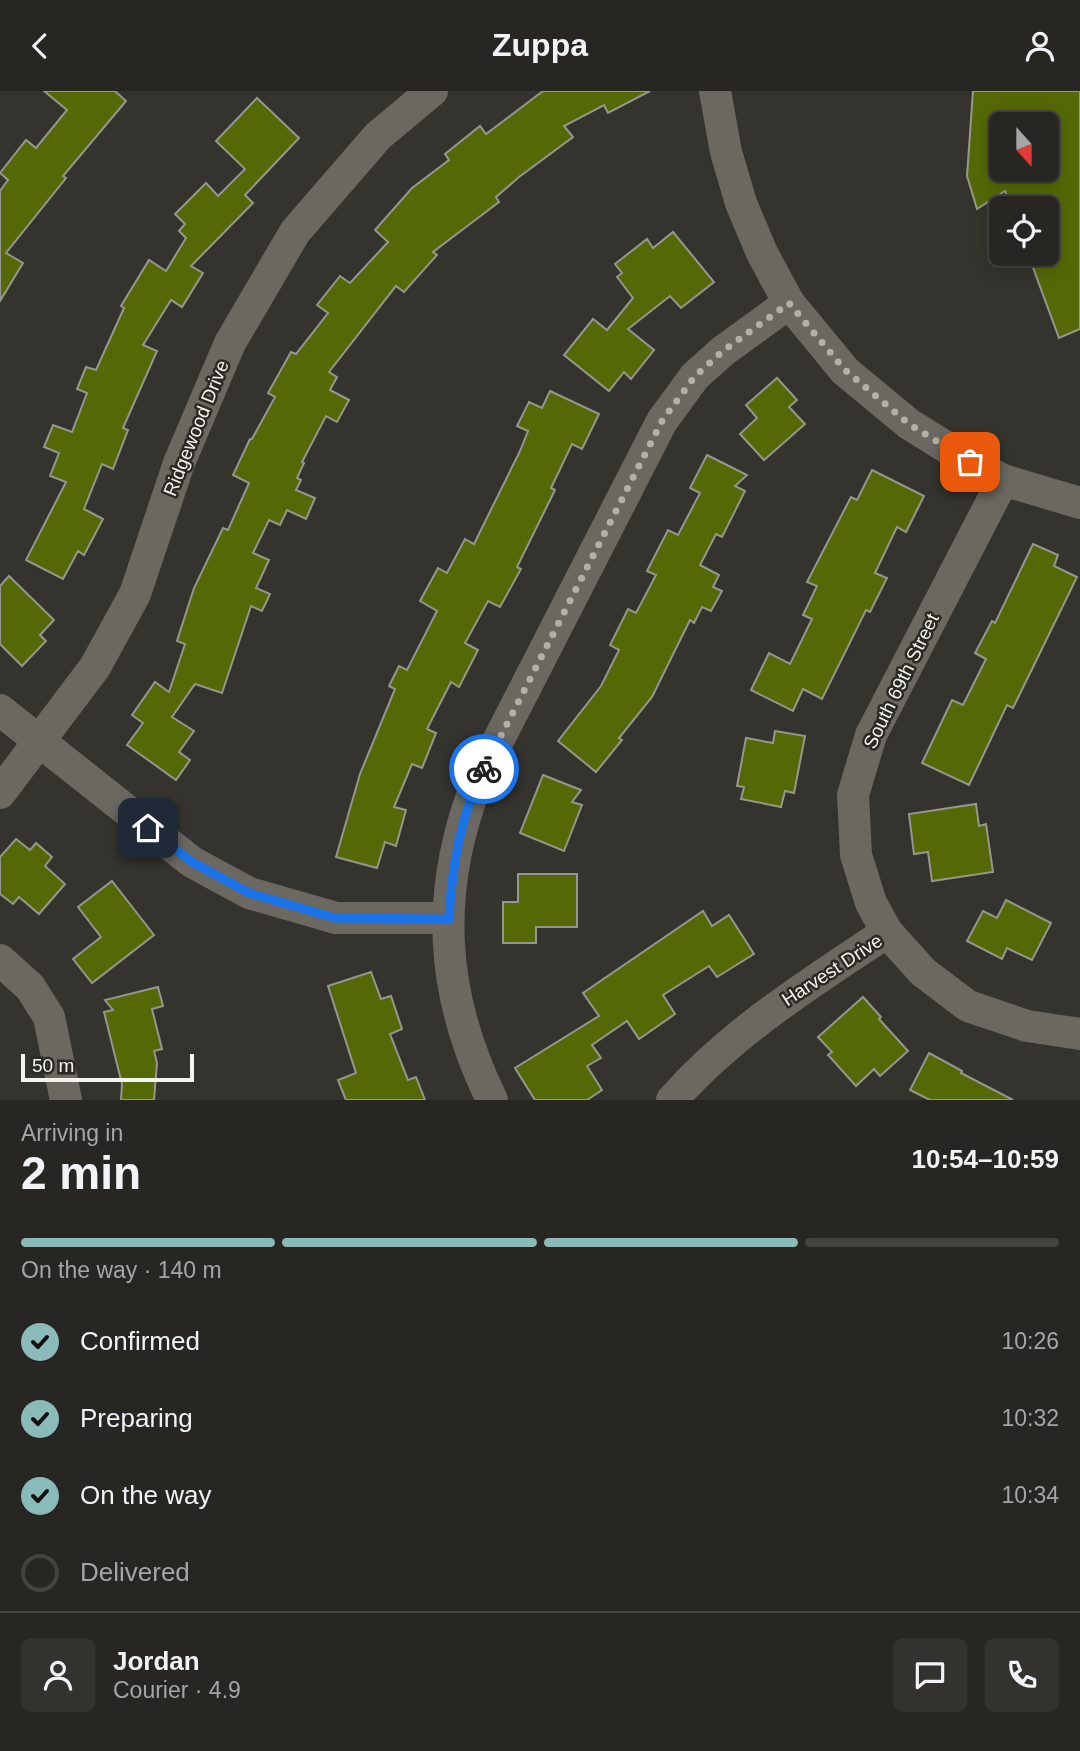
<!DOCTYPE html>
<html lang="en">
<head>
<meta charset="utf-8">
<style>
	:root { --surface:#282622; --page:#34322f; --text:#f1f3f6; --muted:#a5a5a5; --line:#444340; --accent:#8bbbb9 }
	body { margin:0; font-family:Arial,sans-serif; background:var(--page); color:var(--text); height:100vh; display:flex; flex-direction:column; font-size:26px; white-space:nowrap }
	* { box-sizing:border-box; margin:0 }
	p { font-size:23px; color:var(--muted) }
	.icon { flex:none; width:38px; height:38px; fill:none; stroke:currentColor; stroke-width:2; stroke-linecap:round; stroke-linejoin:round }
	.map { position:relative; height:1009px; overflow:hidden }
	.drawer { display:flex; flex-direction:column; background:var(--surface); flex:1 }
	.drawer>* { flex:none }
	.needle { width:46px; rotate:159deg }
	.fabs { position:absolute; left:989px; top:21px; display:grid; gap:14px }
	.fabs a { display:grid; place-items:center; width:70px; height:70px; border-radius:10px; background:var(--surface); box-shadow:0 4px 18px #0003,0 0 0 2px var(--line); font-size:35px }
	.scale { position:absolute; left:21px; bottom:18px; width:173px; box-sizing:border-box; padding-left:7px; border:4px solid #f4f3ef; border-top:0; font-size:19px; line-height:24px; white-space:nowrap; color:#f4f3ef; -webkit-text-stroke:5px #2b2923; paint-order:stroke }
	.pin { position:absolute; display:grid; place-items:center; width:60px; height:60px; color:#fff; margin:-30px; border-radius:14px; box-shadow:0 4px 10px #0006 }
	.courier { position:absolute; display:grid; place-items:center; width:70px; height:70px; margin:-35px; border:5px solid #1a73e8; border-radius:50%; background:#fff; color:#222; box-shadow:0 2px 9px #0007 }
	.headline em { font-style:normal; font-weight:600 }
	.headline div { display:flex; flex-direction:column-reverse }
	.headline { display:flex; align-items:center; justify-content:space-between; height:119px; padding:0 21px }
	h1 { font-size:46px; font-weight:600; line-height:52px }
	.bar { display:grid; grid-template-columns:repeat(4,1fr); gap:10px 7px; align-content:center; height:84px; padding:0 21px }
	.bar i { height:9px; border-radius:5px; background:var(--line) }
	.bar .current { background:var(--accent) }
	.bar p { grid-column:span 4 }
	.line { display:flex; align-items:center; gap:18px; padding:0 21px; border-top:2px solid var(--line) }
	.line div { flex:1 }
	.round { display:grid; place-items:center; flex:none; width:74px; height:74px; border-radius:10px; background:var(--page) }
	ol { padding:0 21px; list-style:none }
	li { display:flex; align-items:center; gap:21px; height:77px }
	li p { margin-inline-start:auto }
	li .icon { padding:7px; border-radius:50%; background:var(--accent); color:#111; stroke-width:4 }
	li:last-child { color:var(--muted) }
	li i { width:38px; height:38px; border:4px solid var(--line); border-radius:50% }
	header { display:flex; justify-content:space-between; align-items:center; height:91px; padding:0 21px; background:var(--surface); font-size:32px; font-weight:600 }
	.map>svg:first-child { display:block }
	.building { fill:#546906; stroke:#95978f; stroke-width:2; fill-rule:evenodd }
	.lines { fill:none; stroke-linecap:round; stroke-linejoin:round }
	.minor { stroke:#6a6860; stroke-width:32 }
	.done { stroke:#b1b0ab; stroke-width:7; stroke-dasharray:0 12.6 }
	.route { stroke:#1a73e8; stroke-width:9 }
	.labels { text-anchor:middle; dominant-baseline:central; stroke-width:5; stroke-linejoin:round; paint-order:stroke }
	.street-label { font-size:19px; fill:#f4f3ef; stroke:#2b2923 }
</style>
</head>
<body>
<header><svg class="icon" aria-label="back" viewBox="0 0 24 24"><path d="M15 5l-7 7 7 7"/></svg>Zuppa<svg class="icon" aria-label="person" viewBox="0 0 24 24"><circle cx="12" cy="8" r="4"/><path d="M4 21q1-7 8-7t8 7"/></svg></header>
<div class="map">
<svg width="1080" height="1009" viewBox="0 0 1080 1009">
	<rect width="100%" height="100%" fill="#35332d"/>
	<g class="building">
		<path d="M44 0H115L126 10 63 85 66 87 6 162 23 172 0 210V100L8 89 0 82 26 49 36 57 67 19Z"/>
		<path d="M543 0H650L608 22 604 14 564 35 573 46 519 86 496 106 499 111 433 161 437 164 404 201 396 195 329 281 337 286 330 299 349 309 337 331 326 325 302 371 304 372 297 387 301 389 296 399 315 407 306 428 287 419 280 434 269 429 253 462 269 469 256 497 270 503 262 520 251 515 222 602 195 593 172 626 194 640 179 661 190 669 176 689 127 654 143 632 132 624 155 591 169 601 185 553 177 550 194 497 223 437 228 439 249 392 233 384 250 348H252L275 306 268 302 291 261 296 263 328 222 317 214 340 185 350 192 388 151 375 139 412 97 449 69 445 63 480 35 486 43Z"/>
		<path d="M973 0H1080V238L1059 247 1028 163H1046V117H1012L1005 100 977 118 967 85ZM1001 33H1046V79H1001Z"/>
		<path d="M257 7 299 47 245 104 253 112 191 175 203 182 182 216 171 209 143 254 157 260 123 337 128 339 113 378 102 373 84 418 103 428 84 464 78 460 63 488 26 469 66 391 50 385 59 362 44 356 53 334 72 341 87 302 77 298 86 276 96 279 124 217 121 215 149 169 166 180 186 147 179 140 185 133 175 123 206 92 218 105 245 78 216 50Z"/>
		<path d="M673 141 714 191 681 217 670 205 628 238 654 259 631 288 624 281 609 300 564 264 593 228 607 239 633 207 617 186 622 182 615 173 647 148 653 157Z"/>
		<path d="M777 287 797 309 789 316 805 333 764 369 740 343 757 327 746 314Z"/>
		<path d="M550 300 599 323 582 358 572 353 551 397 555 399 517 476 521 478 500 516 488 510 465 552 478 559 459 596 451 591 427 638 436 642 422 677 412 673 394 716 406 719 396 755 385 751 377 777 336 766 360 683 395 598 389 595 399 575 407 579 437 520 420 510 438 477 447 482 465 448 474 453 520 360 528 340 517 335 529 311 542 317Z"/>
		<path d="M707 364 747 384 735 395 745 400 722 446 716 443 700 474 719 484 713 496 722 500 711 520 702 516 694 532 690 529 652 606 619 647 622 649 596 681 558 650 601 595 619 559 610 554 628 518 636 522 656 484 647 480 668 439 678 444 700 402 690 397Z"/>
		<path d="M872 379 924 405 906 441 897 436 875 482 887 487 870 521 866 519 822 608 803 598 793 620 751 599 769 562 790 573 812 528 803 524 817 495 807 491 851 406 857 409Z"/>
		<path d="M1033 453 1058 464 1054 475 1077 486 1013 617 1007 614 969 694 922 672 952 609 963 614 986 568 975 562 992 530 995 532Z"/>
		<path d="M9 485 54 529 40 544 46 550 22 575 0 553V495Z"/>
		<path d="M775 640 805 645 794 702 785 700 781 716 741 708 744 696 737 695 746 647 773 652Z"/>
		<path d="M543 684 581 699 572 711 582 714 564 760 520 742Z"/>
		<path d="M976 713 979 735 986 733 993 781 932 790 928 761 914 763 909 723Z"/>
		<path d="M16 748 30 759 36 752 52 766 45 775 65 793 39 823 19 806 13 813 0 803V766Z"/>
		<path d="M518 783H577V836H536V852H503V811H518Z"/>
		<path d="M112 790 154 844 92 892 73 868 101 846 78 816Z"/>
		<path d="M1006 809 1051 832 1032 869 1007 857 1002 868 967 850 983 820 997 827Z"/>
		<path d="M703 820 712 835 729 824 754 863 717 886 709 875 663 904 675 923 639 948 627 930 592 954 601 967 587 975 602 999 587 1009H535L515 977 599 925 583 902Z"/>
		<path d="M371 881 381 908 391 905 402 938 390 943 408 989 416 986 425 1009H346L338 989 356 982 328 895Z"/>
		<path d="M158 896 163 915 152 918 162 958 154 960 157 972 154 1009H121L122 993 104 921 113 919 105 909Z"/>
		<path d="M863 906 881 926 879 928 908 960 880 985 874 978 856 995 828 964 832 961 818 946Z"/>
		<path d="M929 962 962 980 961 982 1013 1009H930L910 999Z"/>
	</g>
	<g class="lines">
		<g class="minor">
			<path d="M715 0 726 61 741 112 762 162 789 212 845 280 909 333 970 371 1003 389 1080 412"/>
			<path d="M1003 389 871 644 853 704 856 764 871 812 887 841 923 881 968 915 1027 935 1080 943"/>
			<path d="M0 619 192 771 249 802 336 827H448"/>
			<path d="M0 702 95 576 135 503 179 372 230 252 295 141 378 45 432 0"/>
			<path d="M0 869 30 896 49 926 66 1009"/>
			<path d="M492 1009C440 903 434 802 477 691L662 330 695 285 723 260 789 212"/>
			<path d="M672 1009C733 940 811 892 887 841"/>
		</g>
	</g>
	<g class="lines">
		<path class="done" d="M484 678 662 330 695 285 723 260 789 212 845 279 909 333 970 371"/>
		<path class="route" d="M148 737 192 771 249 802 335 827 449 828C452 776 460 725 484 678"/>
	</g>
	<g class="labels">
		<g class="street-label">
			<text transform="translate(196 337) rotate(-68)">Ridgewood Drive</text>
			<text transform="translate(901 590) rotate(-64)">South 69th Street</text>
			<text transform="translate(832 879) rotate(-33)">Harvest Drive</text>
		</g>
	</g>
</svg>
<div class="fabs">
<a><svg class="needle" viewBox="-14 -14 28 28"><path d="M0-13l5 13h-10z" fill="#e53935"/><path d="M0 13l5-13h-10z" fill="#a5a5a5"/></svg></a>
<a><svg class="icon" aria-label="locate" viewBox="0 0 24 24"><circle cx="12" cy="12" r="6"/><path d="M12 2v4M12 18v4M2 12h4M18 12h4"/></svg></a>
</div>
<div class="scale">50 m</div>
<div class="pin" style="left:970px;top:371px;background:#ea580c"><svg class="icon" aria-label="bag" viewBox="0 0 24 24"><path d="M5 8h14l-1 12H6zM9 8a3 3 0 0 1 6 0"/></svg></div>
<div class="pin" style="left:148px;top:737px;background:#1f2937"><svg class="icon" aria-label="home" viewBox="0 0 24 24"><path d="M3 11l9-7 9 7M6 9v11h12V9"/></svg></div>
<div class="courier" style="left:484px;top:678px"><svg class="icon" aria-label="bike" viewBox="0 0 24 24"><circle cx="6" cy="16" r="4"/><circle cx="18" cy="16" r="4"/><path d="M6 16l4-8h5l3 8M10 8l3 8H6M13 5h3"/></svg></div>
</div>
<section class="drawer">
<div class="headline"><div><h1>2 min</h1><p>Arriving in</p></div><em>10:54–10:59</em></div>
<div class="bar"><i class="current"></i><i class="current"></i><i class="current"></i><i></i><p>On the way · 140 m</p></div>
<ol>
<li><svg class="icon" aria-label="check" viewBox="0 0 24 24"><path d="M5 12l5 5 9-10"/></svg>Confirmed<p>10:26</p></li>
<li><svg class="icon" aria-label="check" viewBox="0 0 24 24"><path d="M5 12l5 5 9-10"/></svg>Preparing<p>10:32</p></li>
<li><svg class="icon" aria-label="check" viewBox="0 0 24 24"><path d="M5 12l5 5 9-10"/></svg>On the way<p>10:34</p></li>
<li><i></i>Delivered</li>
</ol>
<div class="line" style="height:126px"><a class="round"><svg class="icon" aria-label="person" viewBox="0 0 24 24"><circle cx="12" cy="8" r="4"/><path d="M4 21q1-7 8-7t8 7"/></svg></a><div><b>Jordan</b><p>Courier · 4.9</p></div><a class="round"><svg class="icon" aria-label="chat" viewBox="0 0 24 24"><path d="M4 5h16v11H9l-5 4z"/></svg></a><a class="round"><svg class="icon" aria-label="phone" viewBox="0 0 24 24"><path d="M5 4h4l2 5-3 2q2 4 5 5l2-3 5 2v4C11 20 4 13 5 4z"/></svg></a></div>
</section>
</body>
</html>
